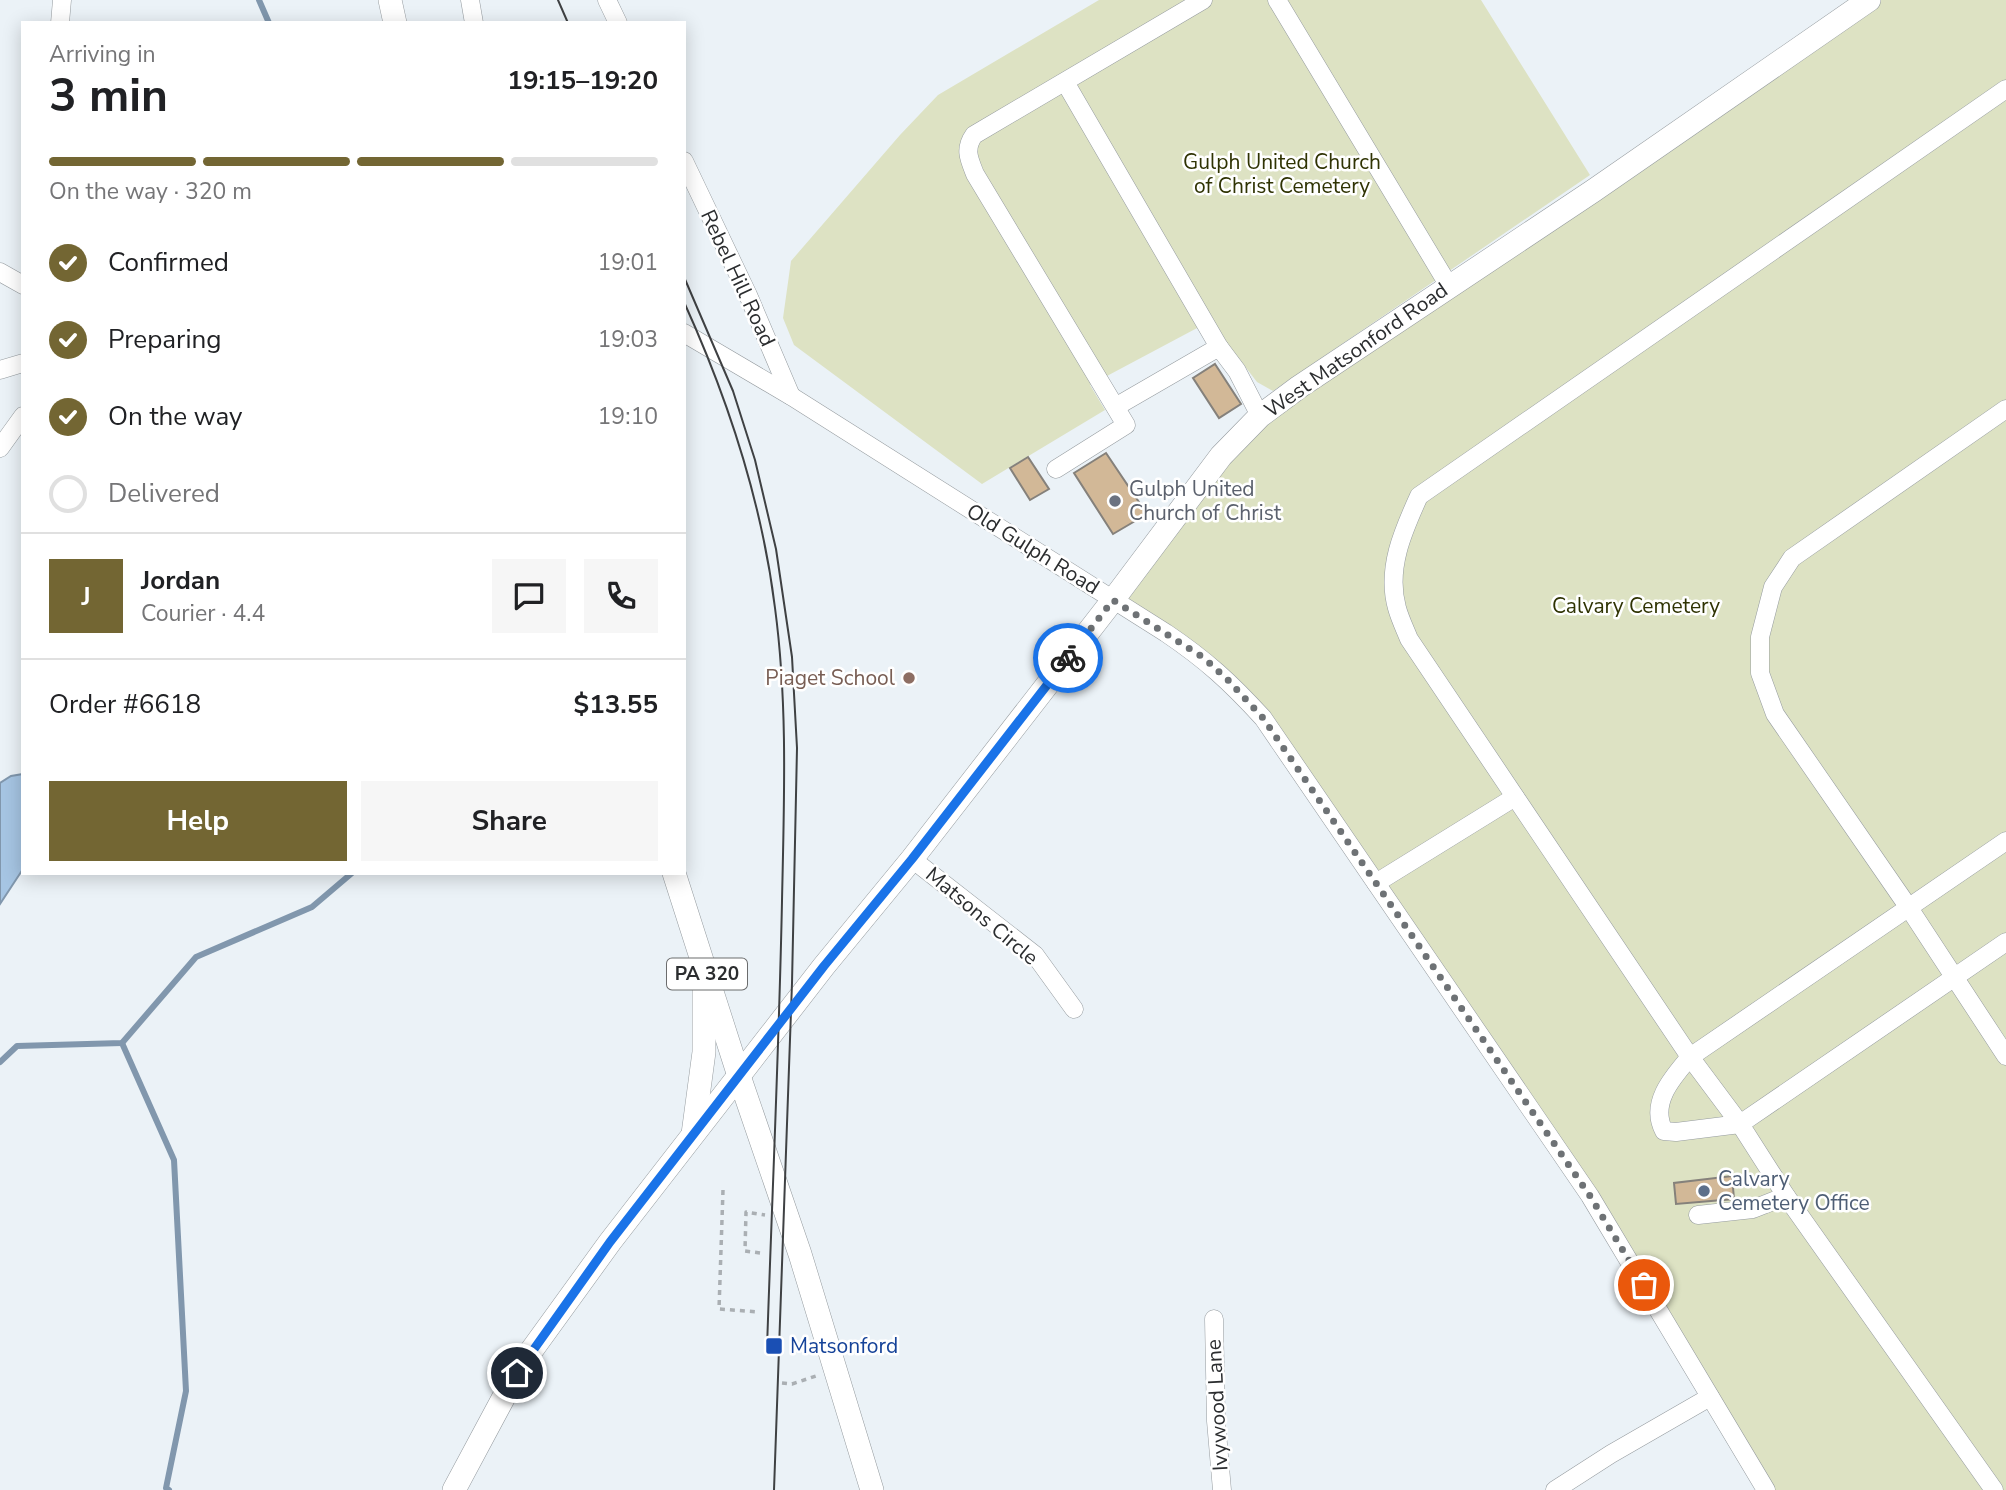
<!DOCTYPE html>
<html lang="en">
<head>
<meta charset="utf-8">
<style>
	:root { --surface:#fff; --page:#f6f6f6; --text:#202124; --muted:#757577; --line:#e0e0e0; --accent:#736633 }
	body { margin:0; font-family:"Nunito Sans",sans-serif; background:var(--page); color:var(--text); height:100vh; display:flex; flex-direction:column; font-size:26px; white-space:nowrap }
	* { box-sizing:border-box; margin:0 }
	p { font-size:23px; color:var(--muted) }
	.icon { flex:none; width:38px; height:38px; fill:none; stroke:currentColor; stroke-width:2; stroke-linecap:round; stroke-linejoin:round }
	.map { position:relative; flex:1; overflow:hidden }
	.drawer { position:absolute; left:21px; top:21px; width:665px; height:854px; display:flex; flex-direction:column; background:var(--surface); border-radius:0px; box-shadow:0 4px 18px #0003 }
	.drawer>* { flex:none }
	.pin { position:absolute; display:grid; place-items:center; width:60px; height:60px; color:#fff; margin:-30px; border:4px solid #fff; border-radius:50%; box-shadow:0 2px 7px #0007 }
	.courier { position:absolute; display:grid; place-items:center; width:70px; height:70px; margin:-35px; border:5px solid #1a73e8; border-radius:50%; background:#fff; color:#222; box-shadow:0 2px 9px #0007 }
	.overview em { font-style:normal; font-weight:700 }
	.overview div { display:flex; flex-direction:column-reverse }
	.overview { display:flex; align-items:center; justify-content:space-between; height:119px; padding:0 28px }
	h1 { font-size:46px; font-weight:700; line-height:52px }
	.bar { display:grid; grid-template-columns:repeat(4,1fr); gap:10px 7px; align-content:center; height:84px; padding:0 28px }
	.bar i { height:9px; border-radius:5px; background:var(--line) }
	.bar .active { background:var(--accent) }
	.bar p { grid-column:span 4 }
	.line { display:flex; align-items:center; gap:18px; padding:0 28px; border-top:2px solid var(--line) }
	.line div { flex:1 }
	.round { display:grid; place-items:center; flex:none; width:74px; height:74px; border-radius:0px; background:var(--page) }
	ol { padding:0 28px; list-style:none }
	li { display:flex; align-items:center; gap:21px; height:77px }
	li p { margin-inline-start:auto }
	li .icon { padding:7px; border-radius:50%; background:var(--accent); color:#fff; stroke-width:4 }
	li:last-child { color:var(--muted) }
	li i { width:38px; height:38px; border:4px solid var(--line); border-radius:50% }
	.action { display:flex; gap:14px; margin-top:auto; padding:14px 28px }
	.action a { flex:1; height:80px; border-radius:0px; background:var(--accent); color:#fff; font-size:28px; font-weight:700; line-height:80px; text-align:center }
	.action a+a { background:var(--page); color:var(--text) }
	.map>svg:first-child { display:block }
	.green { fill:#dde2c3 }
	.water { fill:#a6c5e3; stroke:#8197ad; stroke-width:2 }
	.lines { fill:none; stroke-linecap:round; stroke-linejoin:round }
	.stream { stroke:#8197ad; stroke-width:6 }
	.building { fill:#d2b897; stroke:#85817b; stroke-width:2 }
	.minor-casing { stroke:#959b9f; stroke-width:19 }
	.major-casing { stroke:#959b9f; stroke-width:24 }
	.path { stroke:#aaafb3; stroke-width:3.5; stroke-dasharray:5 5; stroke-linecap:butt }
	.minor { stroke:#fff; stroke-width:18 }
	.major { stroke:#fff; stroke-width:23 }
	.tram { stroke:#3f4143; stroke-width:2 }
	.done { stroke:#6e7275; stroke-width:7; stroke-dasharray:0 12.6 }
	.route { stroke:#1a73e8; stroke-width:9 }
	.worship-dot { fill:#6b7280; stroke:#fff; stroke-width:2.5 }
	.education-dot { fill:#8d6e63; stroke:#fff; stroke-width:2.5 }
	.service-dot { fill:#5c6f8a; stroke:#fff; stroke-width:2.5 }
	.transit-dot { fill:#1a4fb4; stroke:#fff; stroke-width:2.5 }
	.labels { text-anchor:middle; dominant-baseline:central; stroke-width:5; stroke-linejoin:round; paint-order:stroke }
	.shield { fill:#fff; stroke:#6b6c6d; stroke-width:2 }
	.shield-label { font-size:19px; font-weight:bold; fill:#2b2d2f }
	.park-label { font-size:21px; fill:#2f3303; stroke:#fff }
	.street-label { font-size:21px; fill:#2b2d2f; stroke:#fff }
	.worship-label { font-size:21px; fill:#5b616d; stroke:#fff; text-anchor:start }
	.education-label { font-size:21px; fill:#785e54; stroke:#fff; text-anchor:end }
	.service-label { font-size:21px; fill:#4e5e75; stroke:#fff; text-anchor:start }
	.transit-label { font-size:21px; fill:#164399; stroke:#fff; text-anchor:start }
</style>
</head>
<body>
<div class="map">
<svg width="2006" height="1490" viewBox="0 0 2006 1490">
	<rect width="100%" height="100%" fill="#ebf2f7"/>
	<g class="green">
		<path d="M1099 0H1481L1590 175 1273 391 1257 382 1240 360 1199 327 1090 385 1105 410 982 484 794 345 783 318 791 261 900 135 938 95Z"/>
		<path d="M1869 0H2006V1490H1766L1590 1196 1263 718 1113 600 1260 416Z"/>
	</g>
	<path class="water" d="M23 774V869L0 904V783L11 776Z"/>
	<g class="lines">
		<g class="stream">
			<path d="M259 0 269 23"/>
			<path d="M122 1043 174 1160 186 1391 166 1488 169 1490"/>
			<path d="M0 1062 17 1046 122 1043 196 957 312 907 352 873"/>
		</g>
	</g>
	<g class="building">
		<path d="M1215 364 1241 404 1219 418 1193 378Z"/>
		<path d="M1106 453 1147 514 1113 534 1074 473Z"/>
		<path d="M1028 457 1049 489 1030 500 1010 468Z"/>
		<path d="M1732 1176 1734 1199 1676 1204 1674 1183Z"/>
	</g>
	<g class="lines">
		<defs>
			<g id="minor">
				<path d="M470 0 474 23"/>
				<path d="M607 0 618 23"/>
				<path d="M1277 0 1449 286"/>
				<path d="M60 23 62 0"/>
				<path d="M1065 82 1219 347"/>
				<path d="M684 161 748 295 791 396"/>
				<path d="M0 272 23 285"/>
				<path d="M684 333 791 396 1166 633C1206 660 1230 682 1263 718L1590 1196 1766 1490"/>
				<path d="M0 370 23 363"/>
				<path d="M1117 406 1219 347 1237 371 1260 416"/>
				<path d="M2006 409 1792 558 1773 587 1760 637V673L1775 714 1909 908 2006 1056"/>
				<path d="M0 448 23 416"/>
				<path d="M1056 469 1126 425 975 174C969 159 964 149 974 135L1203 0"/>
				<path d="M2006 841 1690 1057C1673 1077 1649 1103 1664 1131L1676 1132 1740 1124 2006 942"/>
				<path d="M912 859 1035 955 1074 1009"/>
				<path d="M1376 883 1515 797"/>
				<path d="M1698 1215 1753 1209 1786 1196"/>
				<path d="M1214 1319 1216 1421 1222 1490"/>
				<path d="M1555 1490 1611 1454 1710 1397"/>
				<path d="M1994 1490 1786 1196 1740 1124 1690 1057 1409 639C1405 629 1400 619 1397 608 1386 569 1403 531 1419 496L2006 89"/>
			</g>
			<g id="major">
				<path d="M390 0 395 23"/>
				<path d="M674 873 739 1076 800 1254 872 1490"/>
				<path d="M693 1134 704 1052V987"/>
				<path d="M454 1490 521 1365 610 1242 824 966 912 859 1113 600 1221 456 1260 416 1299 387 1593 191 1869 0"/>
			</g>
		</defs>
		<use href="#minor" class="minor-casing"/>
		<use href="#major" class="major-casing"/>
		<g class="path">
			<path d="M723 1190 719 1309 759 1312"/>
			<path d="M760 1253 745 1251 746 1212 765 1215"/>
			<path d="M782 1383 792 1384 816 1376"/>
		</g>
		<use href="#minor" class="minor"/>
		<use href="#major" class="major"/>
		<g class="tram">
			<path d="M558 0 568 23"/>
			<path d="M684 277 733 391 755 460 776 549 792 657 797 748 792 983 774 1490"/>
			<path d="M684 302C728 399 762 503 775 608 788 705 784 803 782 901 779 1050 772 1199 767 1348"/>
		</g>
	</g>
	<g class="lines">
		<path class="done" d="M1068 658 1113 600 1204 658 1228 680 1263 718 1590 1196 1644 1285"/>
		<path class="route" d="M517 1373 610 1242 824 966 912 859 1068 658"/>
	</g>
	<circle class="worship-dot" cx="1115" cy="501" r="7"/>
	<circle class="education-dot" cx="909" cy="678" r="7"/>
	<circle class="service-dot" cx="1704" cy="1191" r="7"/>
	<rect class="transit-dot" x="765" y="1337" width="18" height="18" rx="3.5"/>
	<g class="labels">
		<rect class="shield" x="667" y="958.5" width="80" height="31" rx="5"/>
		<g class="shield-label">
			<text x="707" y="974">PA 320</text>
		</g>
		<g class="park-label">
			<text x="1282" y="162">Gulph United Church<tspan x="1282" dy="24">of Christ Cemetery</tspan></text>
			<text x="1636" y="606">Calvary Cemetery</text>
		</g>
		<g class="street-label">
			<text transform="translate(738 278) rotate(65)">Rebel Hill Road</text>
			<text transform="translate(1356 350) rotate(-35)">West Matsonford Road</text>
			<text transform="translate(1033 549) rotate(32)">Old Gulph Road</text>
			<text transform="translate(982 916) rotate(40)">Matsons Circle</text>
			<text transform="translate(1217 1405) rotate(-93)">Ivywood Lane</text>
		</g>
		<g class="worship-label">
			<text x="1129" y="489">Gulph United<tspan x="1129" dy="24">Church of Christ</tspan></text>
		</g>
		<g class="education-label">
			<text x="895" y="678">Piaget School</text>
		</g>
		<g class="service-label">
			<text x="1718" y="1179">Calvary<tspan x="1718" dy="24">Cemetery Office</tspan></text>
		</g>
		<g class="transit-label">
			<text x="790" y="1346">Matsonford</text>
		</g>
	</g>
</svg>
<div class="pin" style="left:1644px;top:1285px;background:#ea580c"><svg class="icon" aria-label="bag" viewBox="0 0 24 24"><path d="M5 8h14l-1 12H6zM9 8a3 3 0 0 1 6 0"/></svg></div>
<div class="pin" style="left:517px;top:1373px;background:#1f2937"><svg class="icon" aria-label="home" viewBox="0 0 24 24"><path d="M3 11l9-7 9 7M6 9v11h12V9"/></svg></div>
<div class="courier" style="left:1068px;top:658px"><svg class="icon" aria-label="bike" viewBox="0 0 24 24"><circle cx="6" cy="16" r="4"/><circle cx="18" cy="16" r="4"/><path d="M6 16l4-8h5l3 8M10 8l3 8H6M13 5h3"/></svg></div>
<section class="drawer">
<div class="overview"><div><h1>3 min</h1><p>Arriving in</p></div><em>19:15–19:20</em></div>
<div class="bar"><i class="active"></i><i class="active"></i><i class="active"></i><i></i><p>On the way · 320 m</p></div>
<ol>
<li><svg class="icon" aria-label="check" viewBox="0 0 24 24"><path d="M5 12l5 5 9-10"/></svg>Confirmed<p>19:01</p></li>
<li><svg class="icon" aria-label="check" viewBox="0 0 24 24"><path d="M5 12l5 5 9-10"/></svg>Preparing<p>19:03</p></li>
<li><svg class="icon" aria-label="check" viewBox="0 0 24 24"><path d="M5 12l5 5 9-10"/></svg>On the way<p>19:10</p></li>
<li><i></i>Delivered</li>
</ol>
<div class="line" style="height:126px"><b class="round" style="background:var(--accent);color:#fff">J</b><div><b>Jordan</b><p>Courier · 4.4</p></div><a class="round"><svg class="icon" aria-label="chat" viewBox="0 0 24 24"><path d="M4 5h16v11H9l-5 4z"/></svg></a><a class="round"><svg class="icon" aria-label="phone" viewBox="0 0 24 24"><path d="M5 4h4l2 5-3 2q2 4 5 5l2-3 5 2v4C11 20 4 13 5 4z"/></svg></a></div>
<div class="line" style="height:91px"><div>Order #6618</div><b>$13.55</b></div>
<div class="action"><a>Help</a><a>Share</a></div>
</section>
</div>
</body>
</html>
